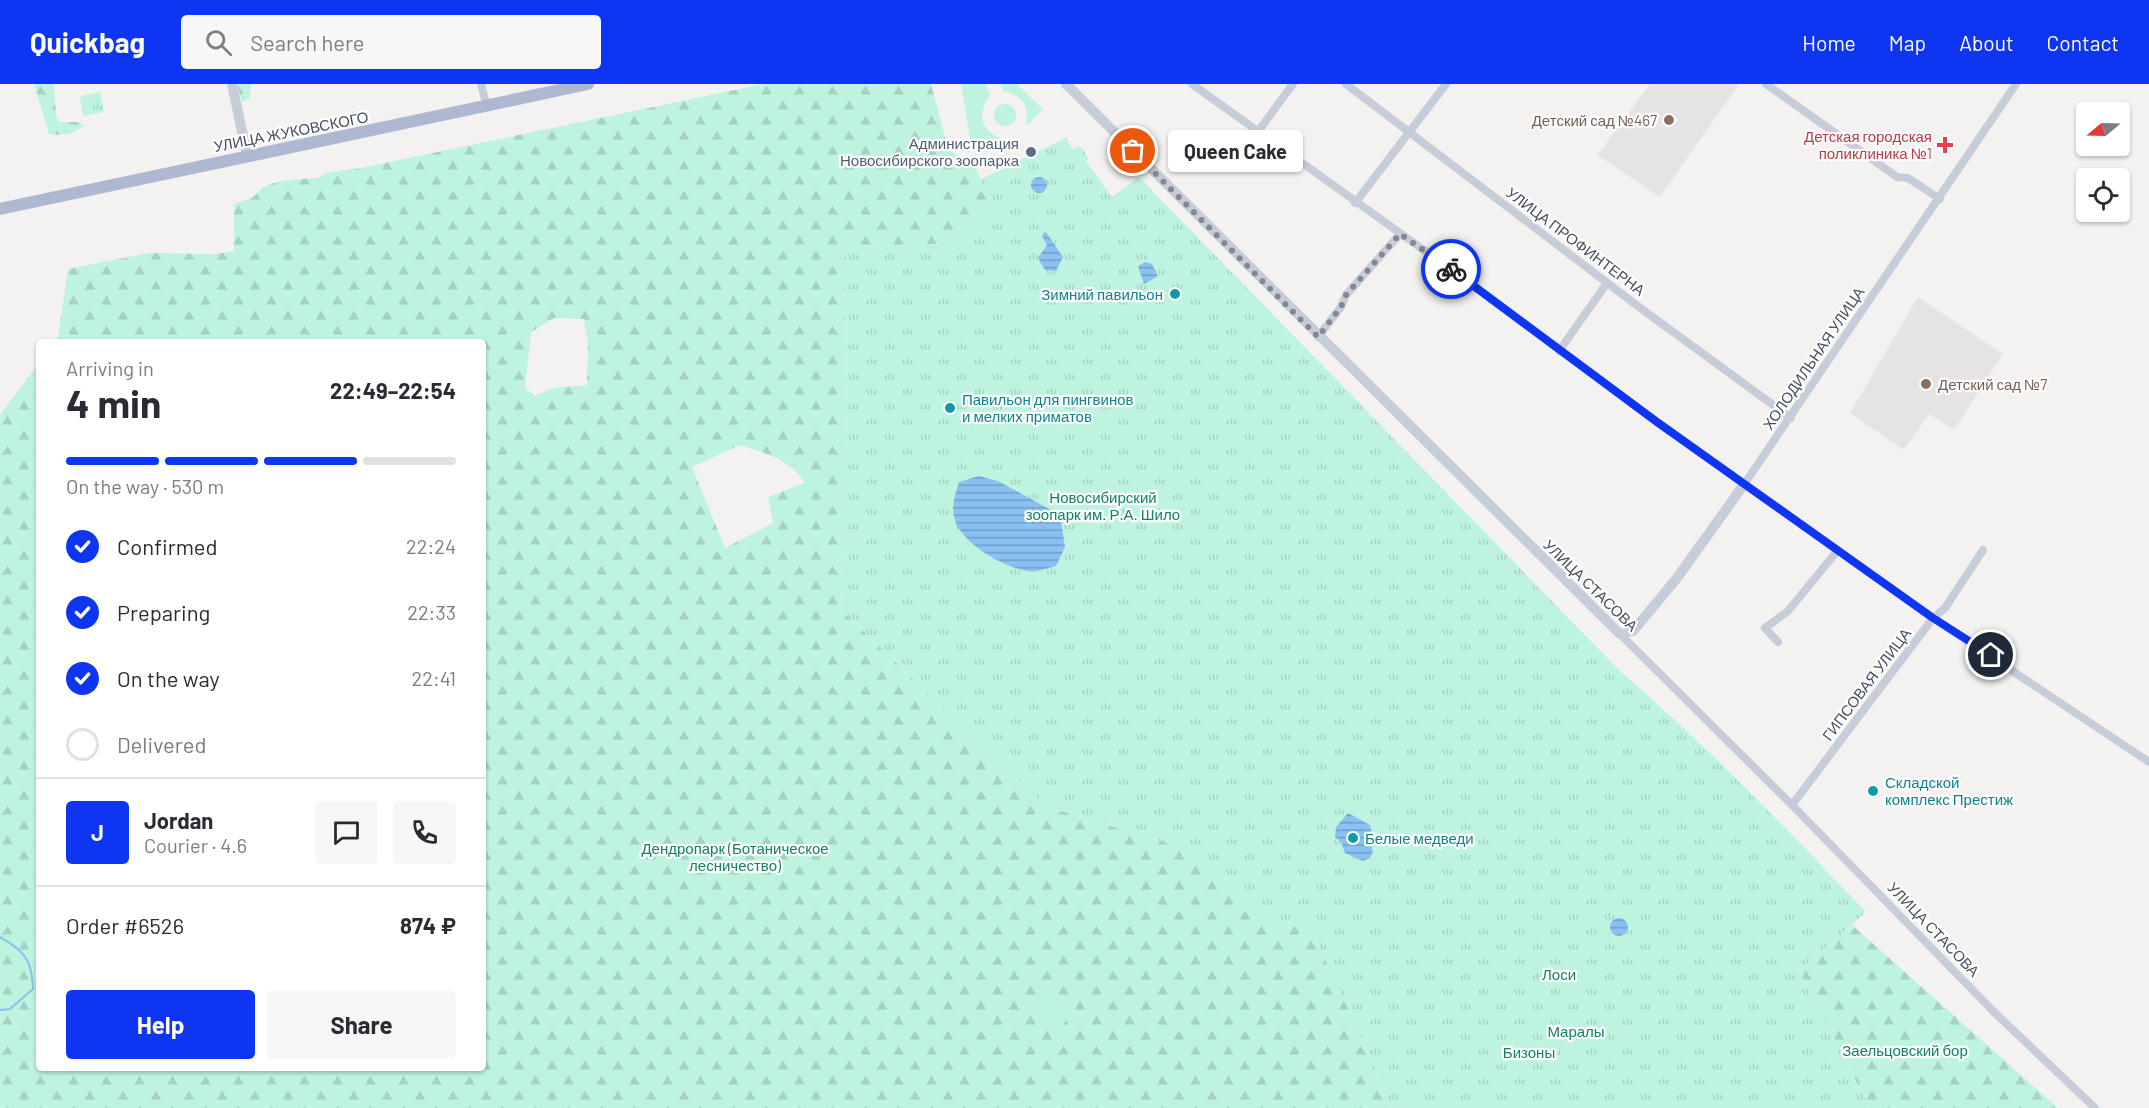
<!DOCTYPE html>
<html lang="en">
<head>
<meta charset="utf-8">
<style>
	:root { --surface:#fff; --page:#f7f7f7; --text:#2b2b33; --muted:#7c7c81; --line:#e1e1e2; --accent:#0d35f2 }
	body { margin:0; font-family:Barlow,sans-serif; background:var(--page); color:var(--text); height:100vh; display:flex; flex-direction:column; font-size:22px; white-space:nowrap }
	* { box-sizing:border-box; margin:0 }
	p { font-size:20px; color:var(--muted) }
	.icon { flex:none; width:33px; height:33px; fill:none; stroke:currentColor; stroke-width:2; stroke-linecap:round; stroke-linejoin:round }
	.map { position:relative; flex:1; overflow:hidden }
	.side { position:absolute; left:36px; top:255px; width:450px; height:732px; display:flex; flex-direction:column; background:var(--surface); border-radius:6px; box-shadow:0 2px 4px #0004 }
	.side>* { flex:none }
	.needle { width:39px; rotate:251deg }
	.controls { position:absolute; left:2076px; top:18px; display:grid; gap:12px }
	.controls a { display:grid; place-items:center; width:54px; height:54px; border-radius:6px; background:var(--surface); box-shadow:0 2px 4px #0004; font-size:30px }
	.pin { position:absolute; display:grid; place-items:center; width:51px; height:51px; color:#fff; margin:-26px; border:3px solid #fff; border-radius:50%; box-shadow:0 2px 6px #0007 }
	.courier { position:absolute; display:grid; place-items:center; width:60px; height:60px; margin:-30px; border:4px solid #0d35f2; border-radius:50%; background:#fff; color:#222; box-shadow:0 2px 8px #0007 }
	.bubble { position:absolute; height:42px; border-radius:6px; background:var(--surface); box-shadow:0 2px 4px #0004; font-size:20px; font-weight:700; line-height:42px; text-align:center }
	.headline em { font-style:normal; font-weight:700 }
	.headline div { display:flex; flex-direction:column-reverse }
	.headline { display:flex; align-items:center; justify-content:space-between; height:102px; padding:0 30px }
	h1 { font-size:39px; font-weight:700; line-height:45px }
	.bar { display:grid; grid-template-columns:repeat(4,1fr); gap:9px 6px; align-content:center; height:72px; padding:0 30px }
	.bar i { height:8px; border-radius:4px; background:var(--line) }
	.bar .active { background:var(--accent) }
	.bar p { grid-column:span 4 }
	.line { display:flex; align-items:center; gap:15px; padding:0 30px; border-top:2px solid var(--line) }
	.line div { flex:1 }
	.round { display:grid; place-items:center; flex:none; width:63px; height:63px; border-radius:6px; background:var(--page) }
	ol { padding:0 30px; list-style:none }
	li { display:flex; align-items:center; gap:18px; height:66px }
	li p { margin-inline-start:auto }
	li .icon { padding:6px; border-radius:50%; background:var(--accent); color:#fff; stroke-width:4 }
	li:last-child { color:var(--muted) }
	li i { width:33px; height:33px; border:3px solid var(--line); border-radius:50% }
	.action { display:flex; gap:12px; margin-top:auto; padding:12px 30px }
	.action a { flex:1; height:69px; border-radius:6px; background:var(--accent); color:#fff; font-size:24px; font-weight:700; line-height:69px; text-align:center }
	.action a+a { background:var(--page); color:var(--text) }
	header { display:flex; align-items:center; gap:36px; box-sizing:border-box; height:84px; padding:0 30px; background:var(--accent); color:#fff }
	header strong { font-size:28px }
	nav { display:flex; gap:33px; margin-inline-start:auto; font-size:21px }
	.search { width:420px; height:54px; background:var(--page); display:flex; align-items:center; gap:15px; box-sizing:border-box; padding:0 21px; border-radius:6px; color:var(--muted); font-size:22px }
	.map>svg:first-child { display:block }
	.education { fill:#e5e3e3 }
	.grass { fill:#bef3e0 }
	.forest { fill:url(#forest-firs); fill-rule:evenodd }
	.park { fill:url(#park-tufts) }
	.water { fill:url(#water-rules) }
	.lines { fill:none; stroke-linecap:round; stroke-linejoin:round }
	.stream { stroke:#88c1f2; stroke-width:2 }
	.minor { stroke:#c7ccd9; stroke-width:8 }
	.tertiary { stroke:#c7ccd9; stroke-width:10 }
	.primary { stroke:#afb8d1; stroke-width:12 }
	.done { stroke:#848793; stroke-width:6; stroke-dasharray:0 10.8 }
	.route { stroke:#0d35f2; stroke-width:8 }
	.education-dot { fill:#8d6e63; stroke:#fff; stroke-width:2 }
	.health-dot { fill:#e0444e; stroke:#fff; stroke-width:2 }
	.service-dot { fill:#5c6f8a; stroke:#fff; stroke-width:2 }
	.culture-dot { fill:#0f9aa8; stroke:#fff; stroke-width:2 }
	.labels { text-anchor:middle; dominant-baseline:central; stroke-width:4.5; stroke-linejoin:round; paint-order:stroke }
	.education-label { font-size:15px; fill:#785e54; stroke:#fff; text-anchor:end }
	.street-label { font-size:15px; fill:#474e60; stroke:#fff }
	.health-label { font-size:15px; fill:#be3a42; stroke:#fff; text-anchor:end }
	.service-label { font-size:15px; fill:#4e5e75; stroke:#fff; text-anchor:end }
	.culture-label { font-size:15px; fill:#0d838f; stroke:#fff; text-anchor:start }
	.park-label { font-size:15px; fill:#118267; stroke:#fff }
</style>
</head>
<body>
<header>
<strong>Quickbag</strong>
<div class="search"><svg class="icon" aria-label="search" viewBox="0 0 24 24"><circle cx="10" cy="10" r="6"/><path d="M15 15l6 6"/></svg>Search here</div>
<nav><a>Home</a><a>Map</a><a>About</a><a>Contact</a></nav>
</header>
<div class="map">
<svg width="2149" height="1024" viewBox="0 0 2149 1024">
	<defs>
		<pattern id="forest-firs" width="22" height="20" patternUnits="userSpaceOnUse" patternTransform="scale(1.5)"><rect width="22" height="20" fill="#bef3e0"/><path d="M5 1l3.5 6h-7zM16 11l3.5 6h-7z" fill="#a5d2c3"/></pattern>
		<pattern id="park-tufts" width="24" height="20" patternUnits="userSpaceOnUse" patternTransform="scale(1.5)"><rect width="24" height="20" fill="#bef3e0"/><path d="M3 7l-1-3M5 7V3M7 7l1-3M15 17l-1-3M17 17v-4M19 17l1-3" fill="none" stroke="#a5d2c3"/></pattern>
		<pattern id="water-rules" width="6" height="5" patternUnits="userSpaceOnUse" patternTransform="scale(1.5)"><rect width="6" height="5" fill="#88c1f2"/><path d="M0 2.5h6" fill="none" stroke="#719fc7"/></pattern>
	</defs>
	<rect width="100%" height="100%" fill="#f4f2f1"/>
	<g class="education">
		<path d="M1650 0H1739L1660 113 1596 70 1600 68Z"/>
		<path d="M1918 213 2003 270 1954 346 1929 330 1904 366 1850 329Z"/>
	</g>
	<g class="grass">
		<path d="M961 0H986L990 11C978 28 979 47 1001 54L992 58 970 56Z"/>
		<path d="M1000 0H1016L1043 25 1029 40H1026C1029 21 1023 11 1003 7Z"/>
		<circle cx="1005" cy="31" r="11"/>
		<path d="M1047 905 1076 922 1061 944 1035 926Z"/>
	</g>
	<g class="forest">
		<path d="M34 0H54L56 33 60 38H78L84 41C74 50 62 52 49 50Z"/>
		<path d="M237 0H251L250 14 242 18Z"/>
		<path d="M763 0H931L948 65 975 83 996 126 951 160 846 162 845 436 841 525 1045 722 1190 766 1273 835 1310 843 1361 952 1391 1024H0V331L39 279V984H483V258H55L58 253 68 185 149 169 216 170 234 167V120L253 113 263 103 280 97 317 94 330 88 361 84ZM554 234 584 235 588 260 587 301 552 304 535 312 525 304 531 248ZM740 361C767 370 789 374 805 399L768 413 773 439 725 464 692 383ZM1047 905 1076 922 1061 944 1035 926Z"/>
		<path d="M1852 841 2058 1024H1870L1799 887Z"/>
	</g>
	<g class="park">
		<path d="M100 8 104 28 83 32 80 12Z"/>
		<path d="M1066 54 1072 65 1080 62 1089 75 1086 77 1112 113 1139 93 1619 586C1706 661 1786 744 1866 828L1799 887 1870 1024H1391L1361 952 1310 843 1273 835 1190 766 1045 722 841 525 845 436 846 162 951 160 995 126 981 95Z"/>
	</g>
	<g class="water">
		<circle cx="1039" cy="101" r="8"/>
		<path d="M1045 147 1063 173 1056 187 1045 186 1038 174 1047 161 1042 152Z"/>
		<path d="M1145 178 1152 180 1158 192 1144 200 1138 182Z"/>
		<path d="M979 392 998 397 1060 431 1065 463 1056 482C1048 484 1036 489 1028 487 1004 483 966 462 956 439 950 425 955 411 959 398Z"/>
		<path d="M1348 729 1370 741 1372 749 1369 755 1373 767 1370 774 1363 777 1345 769 1341 758 1335 753 1336 743Z"/>
		<circle cx="1619" cy="843" r="9"/>
	</g>
	<g class="lines">
		<path class="stream" d="M0 853C25 867 32 876 33 905L10 925 0 926"/>
		<g class="minor">
			<path d="M481 0 487 23"/>
			<path d="M1192 0 1453 187 1657 338 1933 534 2149 678"/>
			<path d="M1346 0 1639 223 1791 334"/>
			<path d="M1766 0 1897 93 1908 94 1940 115"/>
			<path d="M1257 49 1293 0"/>
			<path d="M1355 119 1446 0"/>
			<path d="M1318 253 1341 223 1346 211 1400 150"/>
			<path d="M1559 267 1607 199"/>
			<path d="M1745 399 2016 0"/>
			<path d="M1620 550 1792 721 1994 928 2095 1024"/>
			<path d="M1778 558 1765 544 1788 527 1838 466"/>
			<path d="M1792 721 1933 534 1945 524 1983 466"/>
		</g>
		<g class="tertiary">
			<path d="M232 0 247 71"/>
			<path d="M1066 0 1620 550 1633 547 1677 494 1745 399"/>
		</g>
		<path class="primary" d="M0 125 588 0"/>
	</g>
	<g class="lines">
		<path class="done" d="M1133 67 1318 253 1341 223 1346 211 1400 150 1451 185"/>
		<path class="route" d="M1451 185 1657 338 1933 534 1991 571"/>
	</g>
	<g class="education-dot">
		<circle cx="1669" cy="36" r="6"/>
		<circle cx="1926" cy="300" r="6"/>
	</g>
	<path class="health-dot" d="M1942 52h6v6h6v6h-6v6h-6v-6h-6v-6h6z"/>
	<circle class="service-dot" cx="1031" cy="68" r="6"/>
	<g class="culture-dot">
		<circle cx="1175" cy="210" r="6"/>
		<circle cx="950" cy="324" r="6"/>
		<circle cx="1873" cy="707" r="6"/>
		<circle cx="1353" cy="754" r="6"/>
	</g>
	<g class="labels">
		<g class="education-label">
			<text x="1657" y="36">Детский сад №467</text>
			<text x="1938" y="300" text-anchor="start">Детский сад №7</text>
		</g>
		<g class="street-label">
			<text transform="translate(291 47) rotate(-11)">УЛИЦА ЖУКОВСКОГО</text>
			<text transform="translate(1576 157) rotate(37)">УЛИЦА ПРОФИНТЕРНА</text>
			<text transform="translate(1813 274) rotate(-56)">ХОЛОДИЛЬНАЯ УЛИЦА</text>
			<text transform="translate(1591 501) rotate(44)">УЛИЦА СТАСОВА</text>
			<text transform="translate(1866 600) rotate(-53)">ГИПСОВАЯ УЛИЦА</text>
			<text transform="translate(1934 845) rotate(46)">УЛИЦА СТАСОВА</text>
		</g>
		<g class="health-label">
			<text x="1932" y="52">Детская городская<tspan x="1932" dy="17">поликлиника №1</tspan></text>
		</g>
		<g class="service-label">
			<text x="1019" y="59">Администрация<tspan x="1019" dy="17">Новосибирского зоопарка</tspan></text>
		</g>
		<g class="culture-label">
			<text x="1163" y="210" text-anchor="end">Зимний павильон</text>
			<text x="962" y="315">Павильон для пингвинов<tspan x="962" dy="17">и мелких приматов</tspan></text>
			<text x="1885" y="698">Складской<tspan x="1885" dy="17">комплекс Престиж</tspan></text>
			<text x="1365" y="754">Белые медведи</text>
		</g>
		<g class="park-label">
			<text x="1103" y="413">Новосибирский<tspan x="1103" dy="17">зоопарк им. Р.А. Шило</tspan></text>
			<text x="735" y="764">Дендропарк (Ботаническое<tspan x="735" dy="17">лесничество)</tspan></text>
			<text x="1559" y="890">Лоси</text>
			<text x="1576" y="947">Маралы</text>
			<text x="1905" y="966">Заельцовский бор</text>
			<text x="1529" y="968">Бизоны</text>
		</g>
	</g>
</svg>
<div class="controls">
<a><svg class="needle" viewBox="-14 -14 28 28"><path d="M0-13l5 13h-10z" fill="#e53935"/><path d="M0 13l5-13h-10z" fill="#7c7c81"/></svg></a>
<a><svg class="icon" aria-label="locate" viewBox="0 0 24 24"><circle cx="12" cy="12" r="6"/><path d="M12 2v4M12 18v4M2 12h4M18 12h4"/></svg></a>
</div>
<div class="pin" style="left:1133px;top:67px;background:#ea580c"><svg class="icon" aria-label="bag" viewBox="0 0 24 24"><path d="M5 8h14l-1 12H6zM9 8a3 3 0 0 1 6 0"/></svg></div>
<div class="pin" style="left:1991px;top:571px;background:#1f2937"><svg class="icon" aria-label="home" viewBox="0 0 24 24"><path d="M3 11l9-7 9 7M6 9v11h12V9"/></svg></div>
<div class="courier" style="left:1451px;top:185px"><svg class="icon" aria-label="bike" viewBox="0 0 24 24"><circle cx="6" cy="16" r="4"/><circle cx="18" cy="16" r="4"/><path d="M6 16l4-8h5l3 8M10 8l3 8H6M13 5h3"/></svg></div>
<div class="bubble" style="left:1168px;top:46px;width:135px">Queen Cake</div>
<section class="side">
<div class="headline"><div><h1>4 min</h1><p>Arriving in</p></div><em>22:49–22:54</em></div>
<div class="bar"><i class="active"></i><i class="active"></i><i class="active"></i><i></i><p>On the way · 530 m</p></div>
<ol>
<li><svg class="icon" aria-label="check" viewBox="0 0 24 24"><path d="M5 12l5 5 9-10"/></svg>Confirmed<p>22:24</p></li>
<li><svg class="icon" aria-label="check" viewBox="0 0 24 24"><path d="M5 12l5 5 9-10"/></svg>Preparing<p>22:33</p></li>
<li><svg class="icon" aria-label="check" viewBox="0 0 24 24"><path d="M5 12l5 5 9-10"/></svg>On the way<p>22:41</p></li>
<li><i></i>Delivered</li>
</ol>
<div class="line" style="height:108px"><b class="round" style="background:var(--accent);color:#fff">J</b><div><b>Jordan</b><p>Courier · 4.6</p></div><a class="round"><svg class="icon" aria-label="chat" viewBox="0 0 24 24"><path d="M4 5h16v11H9l-5 4z"/></svg></a><a class="round"><svg class="icon" aria-label="phone" viewBox="0 0 24 24"><path d="M5 4h4l2 5-3 2q2 4 5 5l2-3 5 2v4C11 20 4 13 5 4z"/></svg></a></div>
<div class="line" style="height:78px"><div>Order #6526</div><b>874 ₽</b></div>
<div class="action"><a>Help</a><a>Share</a></div>
</section>
</div>
</body>
</html>
